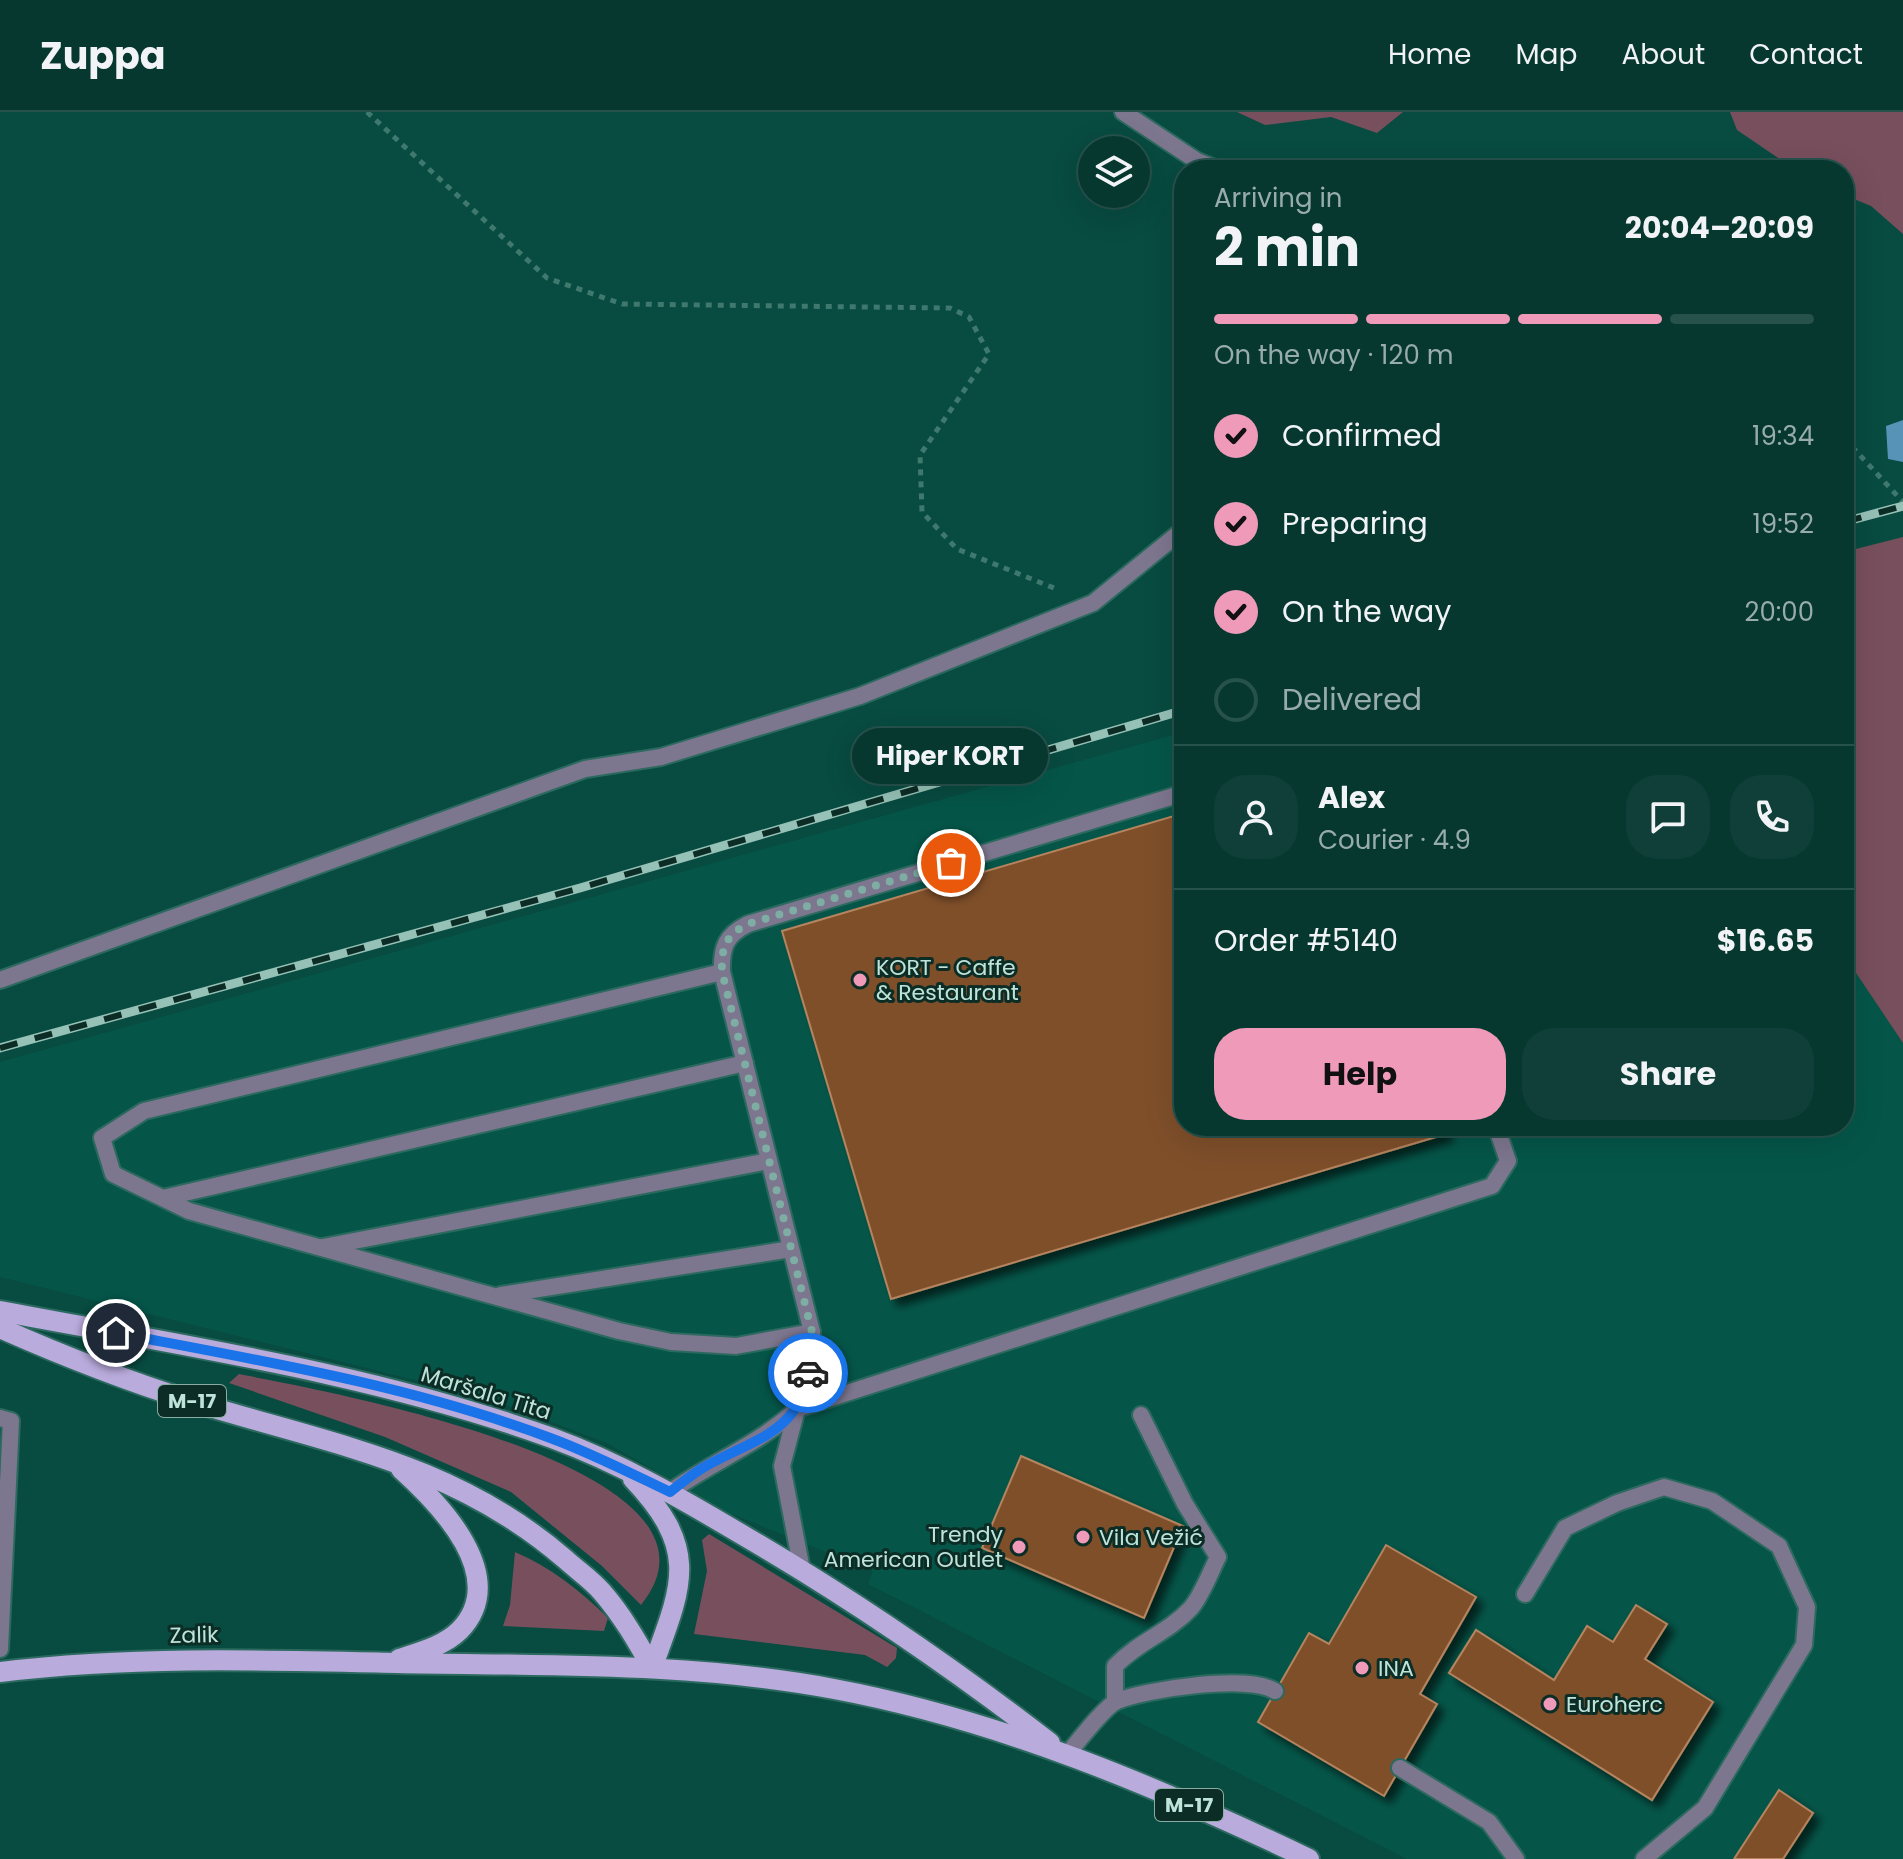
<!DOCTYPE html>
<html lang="en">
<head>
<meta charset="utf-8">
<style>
	:root { --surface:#063830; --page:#0f3f38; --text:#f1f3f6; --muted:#98acab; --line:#27524c; --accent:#ef9ab8 }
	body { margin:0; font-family:Poppins,sans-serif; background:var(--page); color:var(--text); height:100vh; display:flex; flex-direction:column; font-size:30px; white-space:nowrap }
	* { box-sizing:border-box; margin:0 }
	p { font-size:26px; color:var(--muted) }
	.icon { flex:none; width:44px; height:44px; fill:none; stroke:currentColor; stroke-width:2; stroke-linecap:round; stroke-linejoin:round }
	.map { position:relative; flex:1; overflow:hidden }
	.side { position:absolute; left:1174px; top:48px; width:680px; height:976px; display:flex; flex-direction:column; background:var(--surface); border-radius:32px; box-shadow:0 8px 32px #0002,0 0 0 2px var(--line) }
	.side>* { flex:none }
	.tools { position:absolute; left:1078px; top:24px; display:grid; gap:16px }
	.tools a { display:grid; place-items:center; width:72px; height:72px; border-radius:50%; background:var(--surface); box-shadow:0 8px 32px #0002,0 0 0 2px var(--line); font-size:40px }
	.pin { position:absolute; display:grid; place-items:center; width:68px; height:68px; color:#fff; margin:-34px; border:4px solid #fff; border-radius:50%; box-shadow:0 2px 8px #0007 }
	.courier { position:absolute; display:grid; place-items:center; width:80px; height:80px; margin:-40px; border:6px solid #1a73e8; border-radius:50%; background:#fff; color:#222; box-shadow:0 2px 10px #0007 }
	.bubble { position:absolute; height:56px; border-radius:28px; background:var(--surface); box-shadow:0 8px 32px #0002,0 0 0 2px var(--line); font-size:26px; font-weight:700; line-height:56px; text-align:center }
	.summary em { font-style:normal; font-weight:700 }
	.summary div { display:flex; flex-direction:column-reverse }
	.summary { display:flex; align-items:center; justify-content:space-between; height:136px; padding:0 40px }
	h1 { font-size:52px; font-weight:700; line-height:60px }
	.bar { display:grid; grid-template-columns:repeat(4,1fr); gap:12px 8px; align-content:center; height:96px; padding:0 40px }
	.bar i { height:10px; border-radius:6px; background:var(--line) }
	.bar .selected { background:var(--accent) }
	.bar p { grid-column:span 4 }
	.line { display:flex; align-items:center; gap:20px; padding:0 40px; border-top:2px solid var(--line) }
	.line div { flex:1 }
	.round { display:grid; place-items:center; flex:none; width:84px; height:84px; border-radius:32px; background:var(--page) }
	ol { padding:0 40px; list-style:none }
	li { display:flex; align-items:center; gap:24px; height:88px }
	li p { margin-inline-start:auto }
	li .icon { padding:8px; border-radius:50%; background:var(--accent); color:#111; stroke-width:4 }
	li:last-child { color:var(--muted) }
	li i { width:44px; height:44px; border:4px solid var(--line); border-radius:50% }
	.action { display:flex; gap:16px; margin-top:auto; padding:16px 40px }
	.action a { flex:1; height:92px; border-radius:32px; background:var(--accent); color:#111; font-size:32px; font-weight:700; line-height:92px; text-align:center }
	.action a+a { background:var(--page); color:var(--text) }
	header { display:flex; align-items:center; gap:48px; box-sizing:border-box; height:112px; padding:0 40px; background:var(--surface); border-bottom:2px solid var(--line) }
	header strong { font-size:38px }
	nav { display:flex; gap:44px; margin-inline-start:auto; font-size:28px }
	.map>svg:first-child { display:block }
	.built { fill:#055649 }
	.green { fill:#784f5d }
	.water { fill:#5792b7 }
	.building { fill:#7f502c; stroke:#b6845e; stroke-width:2; filter:url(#shadow) }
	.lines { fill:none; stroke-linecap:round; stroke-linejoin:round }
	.service-casing { stroke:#2c695f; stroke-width:20 }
	.primary-casing { stroke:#2c695f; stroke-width:24 }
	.path { stroke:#3f796e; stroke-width:5; stroke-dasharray:6 6; stroke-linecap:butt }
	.service { stroke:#7d768f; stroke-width:16 }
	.primary { stroke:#b9abdc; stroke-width:20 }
	.rail-casing { stroke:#96c1b7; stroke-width:9 }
	.rail { stroke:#0c2d26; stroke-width:6; stroke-dasharray:18; stroke-linecap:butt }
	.done { stroke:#7eaea3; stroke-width:8; stroke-dasharray:0 14.4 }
	.route { stroke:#1a73e8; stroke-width:10 }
	.poi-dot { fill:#ef9ab8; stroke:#0c2d26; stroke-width:3 }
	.labels { text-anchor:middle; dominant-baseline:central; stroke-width:6; stroke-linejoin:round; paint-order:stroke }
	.shield { fill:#0c2d26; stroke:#89aca3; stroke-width:2 }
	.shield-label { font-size:20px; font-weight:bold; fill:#bee3d9 }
	.poi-label { font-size:22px; fill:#bee3d9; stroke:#0c2d26; text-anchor:start }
	.street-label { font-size:22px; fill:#bee3d9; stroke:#0c2d26 }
</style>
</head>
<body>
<header>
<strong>Zuppa</strong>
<nav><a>Home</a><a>Map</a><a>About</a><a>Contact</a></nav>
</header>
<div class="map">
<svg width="1903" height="1747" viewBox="0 0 1903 1747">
	<defs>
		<filter id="shadow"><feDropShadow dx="7" dy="7" stdDeviation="4" flood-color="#0009"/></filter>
	</defs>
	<rect width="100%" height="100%" fill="#084b40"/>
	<path class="built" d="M1184 620V1014H1844V843L1903 931V1747H1407L868 1472 873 1459 727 1400 607 1331 491 1287 0 1165V950Z"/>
	<g class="green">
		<path d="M1237 0H1403L1377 21 1331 5 1265 13Z"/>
		<path d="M1730 0H1903V122L1871 94 1844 83V58H1796L1737 18Z"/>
		<path d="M1903 425V931L1844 843V440Z"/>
		<path d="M239 1262C314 1277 754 1354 641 1493L602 1454 511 1380 385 1325 229 1271Z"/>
		<path d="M709 1422 897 1536 896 1546 887 1555 865 1543 694 1522 707 1459 702 1428Z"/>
		<path d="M515 1440C550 1455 581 1479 608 1506L604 1519 503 1514 510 1493Z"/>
	</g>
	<path class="water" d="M1903 308V350L1888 347 1886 314Z"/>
	<g class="building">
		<path d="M1184 701V1014H1444L1446 1022 891 1187 782 819Z"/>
		<path d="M1021 1344 1183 1414 1144 1506 982 1436Z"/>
		<path d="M1386 1433 1476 1485 1420 1582 1437 1592 1384 1684 1258 1610 1309 1521 1329 1532Z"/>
		<path d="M1636 1493 1667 1512 1645 1547 1713 1590 1652 1688 1449 1561 1476 1518 1554 1568 1587 1514 1613 1530Z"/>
		<path d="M1779 1678 1813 1701 1783 1747H1734Z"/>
	</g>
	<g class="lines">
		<defs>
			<g id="service">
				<path d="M1123 0 1197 49 1219 58"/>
				<path d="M722 860 144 999 102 1026 113 1062 189 1099 619 1219 671 1230 736 1234 812 1220"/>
				<path d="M0 868 585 657 661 645 860 584 1093 491 1184 417"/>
				<path d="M163 1086 745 951"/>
				<path d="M323 1135 769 1049"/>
				<path d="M501 1183 791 1137"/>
				<path d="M797 1297 806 1270 812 1220 722 860C721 835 726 823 748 812L1184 681"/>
				<path d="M797 1297 1492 1074 1508 1049 1496 1014"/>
				<path d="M0 1306 11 1309 0 1537"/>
				<path d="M670 1380C712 1350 759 1332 797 1297L782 1354 802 1458"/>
				<path d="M1525 1482 1565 1416 1617 1391 1664 1375 1712 1389 1779 1434 1807 1495 1804 1533 1705 1696 1644 1747"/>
				<path d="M1115 1590V1554C1139 1529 1168 1521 1191 1496 1202 1483 1210 1461 1218 1445L1185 1392 1141 1303"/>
				<path d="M1066 1644C1077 1631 1104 1595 1117 1589 1148 1577 1248 1562 1275 1579"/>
				<path d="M1400 1656 1489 1710 1516 1747"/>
			</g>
			<g id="primary">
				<path d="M0 1199C185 1234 375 1262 552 1326 620 1351 684 1388 746 1425 852 1487 953 1556 1050 1631"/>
				<path d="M0 1216C63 1244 127 1269 194 1290 329 1332 454 1351 565 1447 577 1458 592 1468 602 1480 622 1503 637 1529 652 1556"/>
				<path d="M633 1367C700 1438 683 1472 652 1556"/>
				<path d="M399 1547C420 1540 444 1534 460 1518 511 1465 440 1392 401 1357"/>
				<path d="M0 1560C133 1544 264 1548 397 1551 543 1554 691 1550 834 1577 1000 1608 1158 1675 1309 1747"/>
			</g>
		</defs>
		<use href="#service" class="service-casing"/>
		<use href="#primary" class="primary-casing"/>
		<g class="path">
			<path d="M367 0 547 166 622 192 950 196 969 205 989 242 920 343 922 400 957 437 1054 476"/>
			<path d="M1844 326 1903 390"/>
		</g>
		<use href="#service" class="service"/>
		<use href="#primary" class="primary"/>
		<defs>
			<g id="rail">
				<path d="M1844 410 1903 394"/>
				<path d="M0 936 580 776 1184 598"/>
			</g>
		</defs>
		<use href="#rail" class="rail-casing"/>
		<use href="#rail" class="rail"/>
	</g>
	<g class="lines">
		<path class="done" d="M808 1261 812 1220 722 860C721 835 726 823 748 812L951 751"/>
		<path class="route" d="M116 1221C263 1249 413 1274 553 1327 593 1342 632 1362 670 1380 680 1372 690 1364 701 1357 745 1330 800 1323 808 1261"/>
	</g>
	<g class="poi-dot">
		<circle cx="860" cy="868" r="8"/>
		<circle cx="1083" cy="1425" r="8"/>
		<circle cx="1019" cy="1435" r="8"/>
		<circle cx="1362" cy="1556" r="8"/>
		<circle cx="1550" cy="1592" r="8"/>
	</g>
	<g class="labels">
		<g class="shield">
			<rect x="158" y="1273" width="68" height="32" rx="6"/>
			<rect x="1155" y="1677" width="68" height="32" rx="6"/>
		</g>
		<g class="shield-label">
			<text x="192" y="1289">M-17</text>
			<text x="1189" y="1693">M-17</text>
		</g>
		<g class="poi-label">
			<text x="876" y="855">KORT - Caffe<tspan x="876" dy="25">&amp; Restaurant</tspan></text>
			<text x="1003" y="1422" text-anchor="end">Trendy<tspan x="1003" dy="25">American Outlet</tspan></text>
			<text x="1099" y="1425">Vila Vežić</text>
			<text x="1378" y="1556">INA</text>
			<text x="1566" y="1592">Euroherc</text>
		</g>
		<g class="street-label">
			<text transform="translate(486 1281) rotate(17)">Maršala Tita</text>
			<text transform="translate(194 1523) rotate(-1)">Zalik</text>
		</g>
	</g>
</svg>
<div class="tools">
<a><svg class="icon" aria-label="layers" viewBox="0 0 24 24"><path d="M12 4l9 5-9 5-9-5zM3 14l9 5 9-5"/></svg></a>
</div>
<div class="pin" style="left:951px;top:751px;background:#ea580c"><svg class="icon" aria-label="bag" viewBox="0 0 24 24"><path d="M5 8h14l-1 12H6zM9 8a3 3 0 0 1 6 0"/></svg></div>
<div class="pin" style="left:116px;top:1221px;background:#1f2937"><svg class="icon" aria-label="home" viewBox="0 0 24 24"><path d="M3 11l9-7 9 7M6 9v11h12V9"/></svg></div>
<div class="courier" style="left:808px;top:1261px"><svg class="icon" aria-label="car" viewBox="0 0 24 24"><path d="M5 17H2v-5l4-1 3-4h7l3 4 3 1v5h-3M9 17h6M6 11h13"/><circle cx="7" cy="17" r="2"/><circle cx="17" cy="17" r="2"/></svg></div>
<div class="bubble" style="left:852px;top:616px;width:196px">Hiper KORT</div>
<section class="side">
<div class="summary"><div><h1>2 min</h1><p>Arriving in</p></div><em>20:04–20:09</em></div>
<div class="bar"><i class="selected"></i><i class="selected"></i><i class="selected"></i><i></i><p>On the way · 120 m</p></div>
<ol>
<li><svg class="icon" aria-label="check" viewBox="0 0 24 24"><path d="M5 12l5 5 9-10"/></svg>Confirmed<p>19:34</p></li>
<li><svg class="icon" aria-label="check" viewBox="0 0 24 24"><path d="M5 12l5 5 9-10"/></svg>Preparing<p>19:52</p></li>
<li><svg class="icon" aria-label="check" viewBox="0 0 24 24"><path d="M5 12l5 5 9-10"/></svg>On the way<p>20:00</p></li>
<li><i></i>Delivered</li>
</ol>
<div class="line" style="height:144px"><a class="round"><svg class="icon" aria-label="person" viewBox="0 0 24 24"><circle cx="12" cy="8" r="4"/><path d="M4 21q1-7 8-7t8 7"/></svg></a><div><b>Alex</b><p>Courier · 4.9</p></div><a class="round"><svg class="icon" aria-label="chat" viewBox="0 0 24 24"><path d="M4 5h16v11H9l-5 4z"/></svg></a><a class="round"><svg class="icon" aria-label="phone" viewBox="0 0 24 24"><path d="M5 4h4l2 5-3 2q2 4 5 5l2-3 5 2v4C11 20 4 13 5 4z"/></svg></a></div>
<div class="line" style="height:104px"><div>Order #5140</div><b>$16.65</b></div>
<div class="action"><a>Help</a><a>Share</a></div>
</section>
</div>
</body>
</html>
